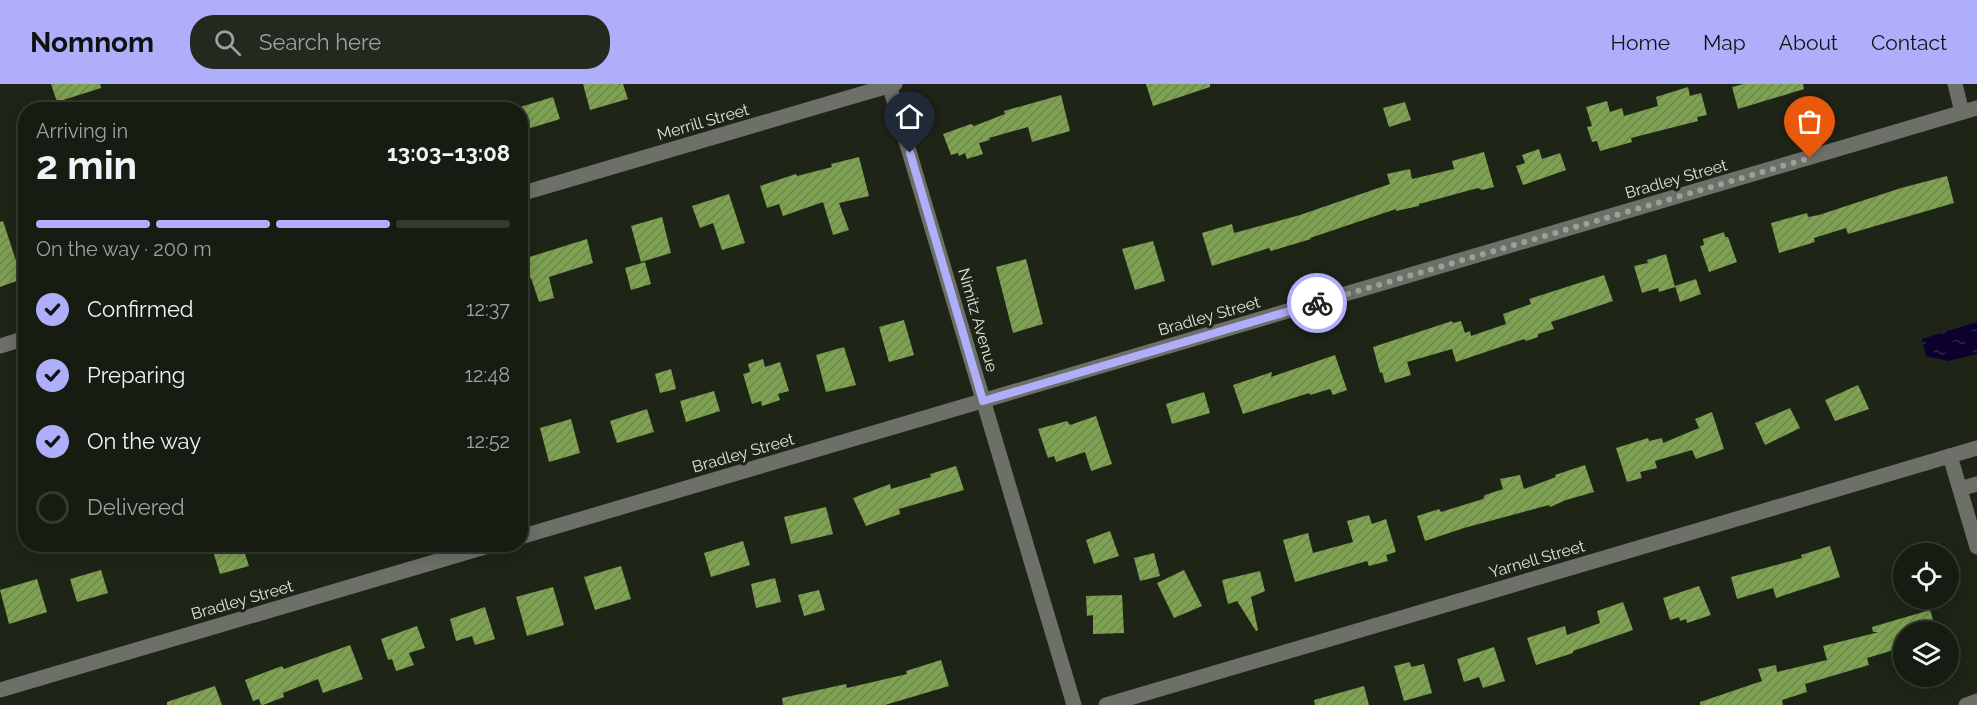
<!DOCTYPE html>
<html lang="en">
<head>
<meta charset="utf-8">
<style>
	:root { --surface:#161c11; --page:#23291f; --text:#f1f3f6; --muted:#9ea19f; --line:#353a31; --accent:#afaefa }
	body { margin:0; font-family:Raleway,sans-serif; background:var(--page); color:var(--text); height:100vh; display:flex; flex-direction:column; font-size:22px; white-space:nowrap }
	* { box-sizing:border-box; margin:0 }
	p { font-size:20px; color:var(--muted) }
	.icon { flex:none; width:33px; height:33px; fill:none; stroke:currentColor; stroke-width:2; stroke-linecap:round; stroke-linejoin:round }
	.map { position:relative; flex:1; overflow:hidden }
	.panel { position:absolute; left:18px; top:18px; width:510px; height:450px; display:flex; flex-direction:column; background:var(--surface); border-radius:24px; box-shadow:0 3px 15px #0003,0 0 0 2px var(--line) }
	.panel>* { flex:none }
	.controls { position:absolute; left:1893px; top:459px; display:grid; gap:12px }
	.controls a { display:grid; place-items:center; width:66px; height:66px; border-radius:50%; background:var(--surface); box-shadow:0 3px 15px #0003,0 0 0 2px var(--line); font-size:30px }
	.pin { position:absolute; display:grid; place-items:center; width:51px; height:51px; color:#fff; margin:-62px -26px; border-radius:50% 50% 50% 0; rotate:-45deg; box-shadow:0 0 6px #0007 }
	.pin .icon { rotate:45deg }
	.courier { position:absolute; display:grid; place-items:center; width:60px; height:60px; margin:-30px; border:4px solid #afaefa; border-radius:50%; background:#fff; color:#222; box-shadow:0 2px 8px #0007 }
	.headline em { font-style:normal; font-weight:700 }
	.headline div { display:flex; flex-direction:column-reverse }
	.headline { display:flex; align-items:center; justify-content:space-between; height:102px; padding:0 18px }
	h1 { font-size:39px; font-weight:700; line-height:45px }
	.bar { display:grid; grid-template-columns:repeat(4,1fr); gap:9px 6px; align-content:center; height:72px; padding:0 18px }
	.bar i { height:8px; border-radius:4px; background:var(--line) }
	.bar .selected { background:var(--accent) }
	.bar p { grid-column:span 4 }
	ol { padding:0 18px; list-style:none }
	li { display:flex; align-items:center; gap:18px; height:66px }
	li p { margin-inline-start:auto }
	li .icon { padding:6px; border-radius:50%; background:var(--accent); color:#111; stroke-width:4 }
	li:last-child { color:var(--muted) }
	li i { width:33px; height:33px; border:3px solid var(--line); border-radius:50% }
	header { display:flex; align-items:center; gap:36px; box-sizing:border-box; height:84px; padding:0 30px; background:var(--accent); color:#111 }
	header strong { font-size:28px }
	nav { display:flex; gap:33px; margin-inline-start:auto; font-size:21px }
	.search { width:420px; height:54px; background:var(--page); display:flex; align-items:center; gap:15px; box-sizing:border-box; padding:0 21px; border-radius:24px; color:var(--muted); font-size:22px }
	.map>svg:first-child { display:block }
	.water { fill:url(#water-ripples) }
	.building { fill:url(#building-hatch) }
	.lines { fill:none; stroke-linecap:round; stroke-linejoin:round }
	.minor { stroke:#6c7068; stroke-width:15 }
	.done { stroke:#9ba196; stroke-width:6; stroke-dasharray:0 10.8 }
	.route { stroke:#afaefa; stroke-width:8 }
	.labels { text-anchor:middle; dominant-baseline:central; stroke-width:6; stroke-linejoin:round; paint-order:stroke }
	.street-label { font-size:16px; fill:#dfe4da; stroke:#1e2517 }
</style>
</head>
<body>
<header>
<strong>Nomnom</strong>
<div class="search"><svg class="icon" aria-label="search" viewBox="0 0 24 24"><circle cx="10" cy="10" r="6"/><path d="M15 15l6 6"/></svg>Search here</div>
<nav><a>Home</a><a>Map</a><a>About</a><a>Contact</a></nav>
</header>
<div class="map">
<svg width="1977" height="621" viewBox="0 0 1977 621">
	<defs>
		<pattern id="water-ripples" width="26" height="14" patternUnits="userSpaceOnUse" patternTransform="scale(1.5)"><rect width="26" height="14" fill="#0b002e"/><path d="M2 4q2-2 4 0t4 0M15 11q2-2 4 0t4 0" fill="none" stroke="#2e254c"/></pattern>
		<pattern id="building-hatch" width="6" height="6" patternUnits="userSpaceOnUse" patternTransform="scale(1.5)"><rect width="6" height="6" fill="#7ea252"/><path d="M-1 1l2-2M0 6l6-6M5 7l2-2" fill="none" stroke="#6c864d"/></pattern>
	</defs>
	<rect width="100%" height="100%" fill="#1e2517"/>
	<path class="water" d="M1977 238V270L1948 277 1926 272 1922 255Z"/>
	<g class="building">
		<path d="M51 0H100L101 4 57 18Z"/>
		<path d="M583 0H623L628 15 590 26Z"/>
		<path d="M1146 0H1210V3L1153 22Z"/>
		<path d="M1744 0H1803L1804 5 1738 25 1732 3Z"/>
		<path d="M1688 3 1690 12 1701 9 1707 31 1697 33 1698 37 1631 54 1632 58 1600 67 1597 57 1592 58 1587 43 1592 42 1586 23 1607 17 1610 28 1622 24 1624 32 1658 22 1656 13Z"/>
		<path d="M1061 11 1070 47 1032 58 1028 43 989 54 990 56 979 59 983 70 967 75 965 69 959 72 958 69 951 71 943 50 971 40 974 42 1005 30 1004 27Z"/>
		<path d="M553 13 560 35 524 46 520 36V26L517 24Z"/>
		<path d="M1405 18 1411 36 1389 43 1383 24Z"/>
		<path d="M1539 65 1542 75 1560 69 1566 86 1523 101 1516 82 1525 79 1522 71Z"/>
		<path d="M1484 68 1494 103 1482 106 1478 104 1419 120V122L1396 127V125L1310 154 1311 155 1271 167 1269 164 1212 182 1202 149 1232 140 1234 149 1300 131 1390 100 1387 90 1410 85 1412 95 1454 85 1452 77Z"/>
		<path d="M859 73 869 112 839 119 849 146 833 151 823 118 783 132 779 120 767 124 760 102 796 90 797 92 832 83 831 80Z"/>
		<path d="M1947 92 1954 119 1848 150 1846 144 1814 154 1815 158 1779 169 1771 139 1807 129 1808 133 1819 131 1901 104Z"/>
		<path d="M729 110 745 159 722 166 713 139 700 144 692 122Z"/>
		<path d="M662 133 671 169 641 178 631 142Z"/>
		<path d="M3 137 22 195 0 203V138Z"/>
		<path d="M1724 148 1725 153H1728L1737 178 1709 188 1700 162 1704 161 1703 155Z"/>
		<path d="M587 155 593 179 549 193 554 214 539 218 531 194 520 197V176Z"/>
		<path d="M1153 157 1165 197 1135 206 1122 165Z"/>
		<path d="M1666 170 1675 203 1659 208 1658 204 1642 209 1634 182 1648 179 1647 176Z"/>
		<path d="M1026 175 1043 240 1013 249 996 183Z"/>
		<path d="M645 178 651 200 631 206 625 184Z"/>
		<path d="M1604 191 1613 217 1551 238 1554 245 1538 250V253L1526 257 1524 255 1456 278 1452 265 1407 278 1411 291 1385 299 1382 288 1380 289 1373 263 1452 237 1453 239 1461 237 1465 249 1470 247 1471 252 1506 240 1503 230 1531 220 1529 215Z"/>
		<path d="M1696 195 1701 210 1680 218 1675 202Z"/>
		<path d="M904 236 914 271 889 278 879 243Z"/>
		<path d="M844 263 856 301 826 308 816 271Z"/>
		<path d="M1335 271 1347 306 1333 311 1330 305 1310 311 1309 309 1243 330 1233 301 1272 288 1271 293Z"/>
		<path d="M763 275 765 283 780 278 789 307 778 310 780 316 762 322 761 317 752 320 743 290 750 288 748 280Z"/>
		<path d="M671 285 676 305 660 309 655 290Z"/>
		<path d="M1858 301 1869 325 1835 337 1825 316Z"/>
		<path d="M714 307 720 327 686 338 680 317Z"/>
		<path d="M1204 308 1210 329 1172 340 1166 320Z"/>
		<path d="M1790 324 1800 344 1765 361 1755 339Z"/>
		<path d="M647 325 654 348 617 359 610 337Z"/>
		<path d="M1712 328 1724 365 1696 375 1692 366 1655 377 1657 384 1640 388 1642 394 1627 398 1616 364 1648 354 1649 357 1662 354 1663 359 1699 344 1695 335Z"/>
		<path d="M1096 332 1112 380 1091 387 1085 368 1056 378 1054 372 1048 374 1038 345 1067 337 1070 341Z"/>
		<path d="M571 335 580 369 549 378 540 344Z"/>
		<path d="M1585 381 1594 408 1566 416 1550 423 1549 421 1464 444 1425 457 1417 432 1439 425 1441 428 1483 415 1485 411 1503 405 1500 395 1520 391 1524 405 1556 393 1555 391Z"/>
		<path d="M956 382 964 406 899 425 900 430 866 442 853 414 890 400 891 405 931 393 930 390Z"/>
		<path d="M826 423 833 450 791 460 784 433Z"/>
		<path d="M1369 431 1372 440 1386 435 1396 468 1386 471 1388 477 1369 482 1367 477 1295 498 1283 456 1308 449 1313 469 1353 458 1347 437Z"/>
		<path d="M1110 447 1119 472 1094 480 1086 456Z"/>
		<path d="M743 457 750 481 711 493 704 469Z"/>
		<path d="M223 460H242L249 482 220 490 212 464Z"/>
		<path d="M1830 462 1840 493 1776 514 1773 504 1737 515 1731 493 1802 474 1801 471Z"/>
		<path d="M1154 469 1160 492 1140 497 1134 474Z"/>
		<path d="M621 482 631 515 595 526 584 493Z"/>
		<path d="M101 486 108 509 77 518 70 495Z"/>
		<path d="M1184 486 1202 522 1174 534 1157 499Z"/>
		<path d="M1260 487 1265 507 1251 513 1258 546 1256 547 1237 517 1228 520 1222 496Z"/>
		<path d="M775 494 781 518 756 524 751 500Z"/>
		<path d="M37 495 47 528 9 540 0 506Z"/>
		<path d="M1699 502 1711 531 1687 539 1686 535 1680 537 1679 533 1670 536 1663 514Z"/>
		<path d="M553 503 564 541 527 552 516 513Z"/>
		<path d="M819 506 825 526 804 532 798 511Z"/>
		<path d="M1122 511 1124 549 1093 550V531L1087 532 1086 512Z"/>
		<path d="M1623 518 1633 546 1573 567V569L1536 581 1527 554 1565 542 1567 551 1600 539 1597 527Z"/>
		<path d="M485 523 495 555 475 561 472 552 456 557 450 535Z"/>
		<path d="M1930 526 1937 548H1904V563L1867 574 1869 581 1805 600 1807 608 1782 616 1783 621H1700V618L1762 597 1758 585 1776 581 1777 588 1827 576 1823 562 1879 548H1873L1872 543Z"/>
		<path d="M417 542 425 564 409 569 414 581 396 587 392 575 388 576 381 555Z"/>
		<path d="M350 561 363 595 323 609 318 595 283 609 284 613 263 621H261L259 615 253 617 245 596 282 582 284 585Z"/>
		<path d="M1494 563 1505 597 1483 604 1479 593 1464 598 1457 575Z"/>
		<path d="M941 576 949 602 885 621H783L782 614 846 600 847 604 907 590 906 587Z"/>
		<path d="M1410 578 1411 583 1424 580 1432 609 1404 617 1394 582Z"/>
		<path d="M215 602 222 621H167V618Z"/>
		<path d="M1364 602 1369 621H1315L1314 616Z"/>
	</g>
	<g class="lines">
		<g class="minor">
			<path d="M889 0 1074 621"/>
			<path d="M1955 0 1962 28"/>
			<path d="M520 110 895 0"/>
			<path d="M0 262 26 254"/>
			<path d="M1950 372 1977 463"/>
			<path d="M1960 405 1977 400"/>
			<path d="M520 453 1977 24"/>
			<path d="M0 606 495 460"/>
			<path d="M1106 621 1977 364"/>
			<path d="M1966 621 1977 617"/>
		</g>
	</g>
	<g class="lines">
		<path class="done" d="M1317 219 1810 74"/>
		<path class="route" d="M910 69 983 317 1317 219"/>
	</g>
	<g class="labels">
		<g class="street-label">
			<text transform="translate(703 38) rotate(-16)">Merrill Street</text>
			<text transform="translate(1676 95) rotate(-16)">Bradley Street</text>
			<text transform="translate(1209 232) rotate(-16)">Bradley Street</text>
			<text transform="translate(978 236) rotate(74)">Nimitz Avenue</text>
			<text transform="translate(743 369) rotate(-16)">Bradley Street</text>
			<text transform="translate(1537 475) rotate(-16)">Yarnell Street</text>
			<text transform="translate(242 516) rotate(-16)">Bradley Street</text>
		</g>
	</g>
</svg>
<div class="controls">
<a><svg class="icon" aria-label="locate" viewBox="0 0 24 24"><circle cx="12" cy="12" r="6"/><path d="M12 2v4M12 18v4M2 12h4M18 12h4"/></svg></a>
<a><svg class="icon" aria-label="layers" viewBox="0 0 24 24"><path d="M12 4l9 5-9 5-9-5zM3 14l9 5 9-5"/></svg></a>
</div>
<div class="pin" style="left:1810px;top:74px;background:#ea580c"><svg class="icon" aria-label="bag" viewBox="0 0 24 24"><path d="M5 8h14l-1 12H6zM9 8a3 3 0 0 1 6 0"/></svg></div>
<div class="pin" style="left:910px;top:69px;background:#1f2937"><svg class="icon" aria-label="home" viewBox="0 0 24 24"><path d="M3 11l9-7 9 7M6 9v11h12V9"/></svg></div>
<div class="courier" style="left:1317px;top:219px"><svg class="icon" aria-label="bike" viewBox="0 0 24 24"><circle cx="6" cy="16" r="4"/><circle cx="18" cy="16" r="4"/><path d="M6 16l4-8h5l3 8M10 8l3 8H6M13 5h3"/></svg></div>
<section class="panel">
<div class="headline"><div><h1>2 min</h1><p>Arriving in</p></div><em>13:03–13:08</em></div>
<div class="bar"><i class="selected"></i><i class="selected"></i><i class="selected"></i><i></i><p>On the way · 200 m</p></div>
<ol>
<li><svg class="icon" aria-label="check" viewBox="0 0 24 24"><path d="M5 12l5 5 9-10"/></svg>Confirmed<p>12:37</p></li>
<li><svg class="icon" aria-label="check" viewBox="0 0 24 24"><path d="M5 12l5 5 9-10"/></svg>Preparing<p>12:48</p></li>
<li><svg class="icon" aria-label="check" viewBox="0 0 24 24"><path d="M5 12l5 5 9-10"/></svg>On the way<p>12:52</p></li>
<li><i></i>Delivered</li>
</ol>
</section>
</div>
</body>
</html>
